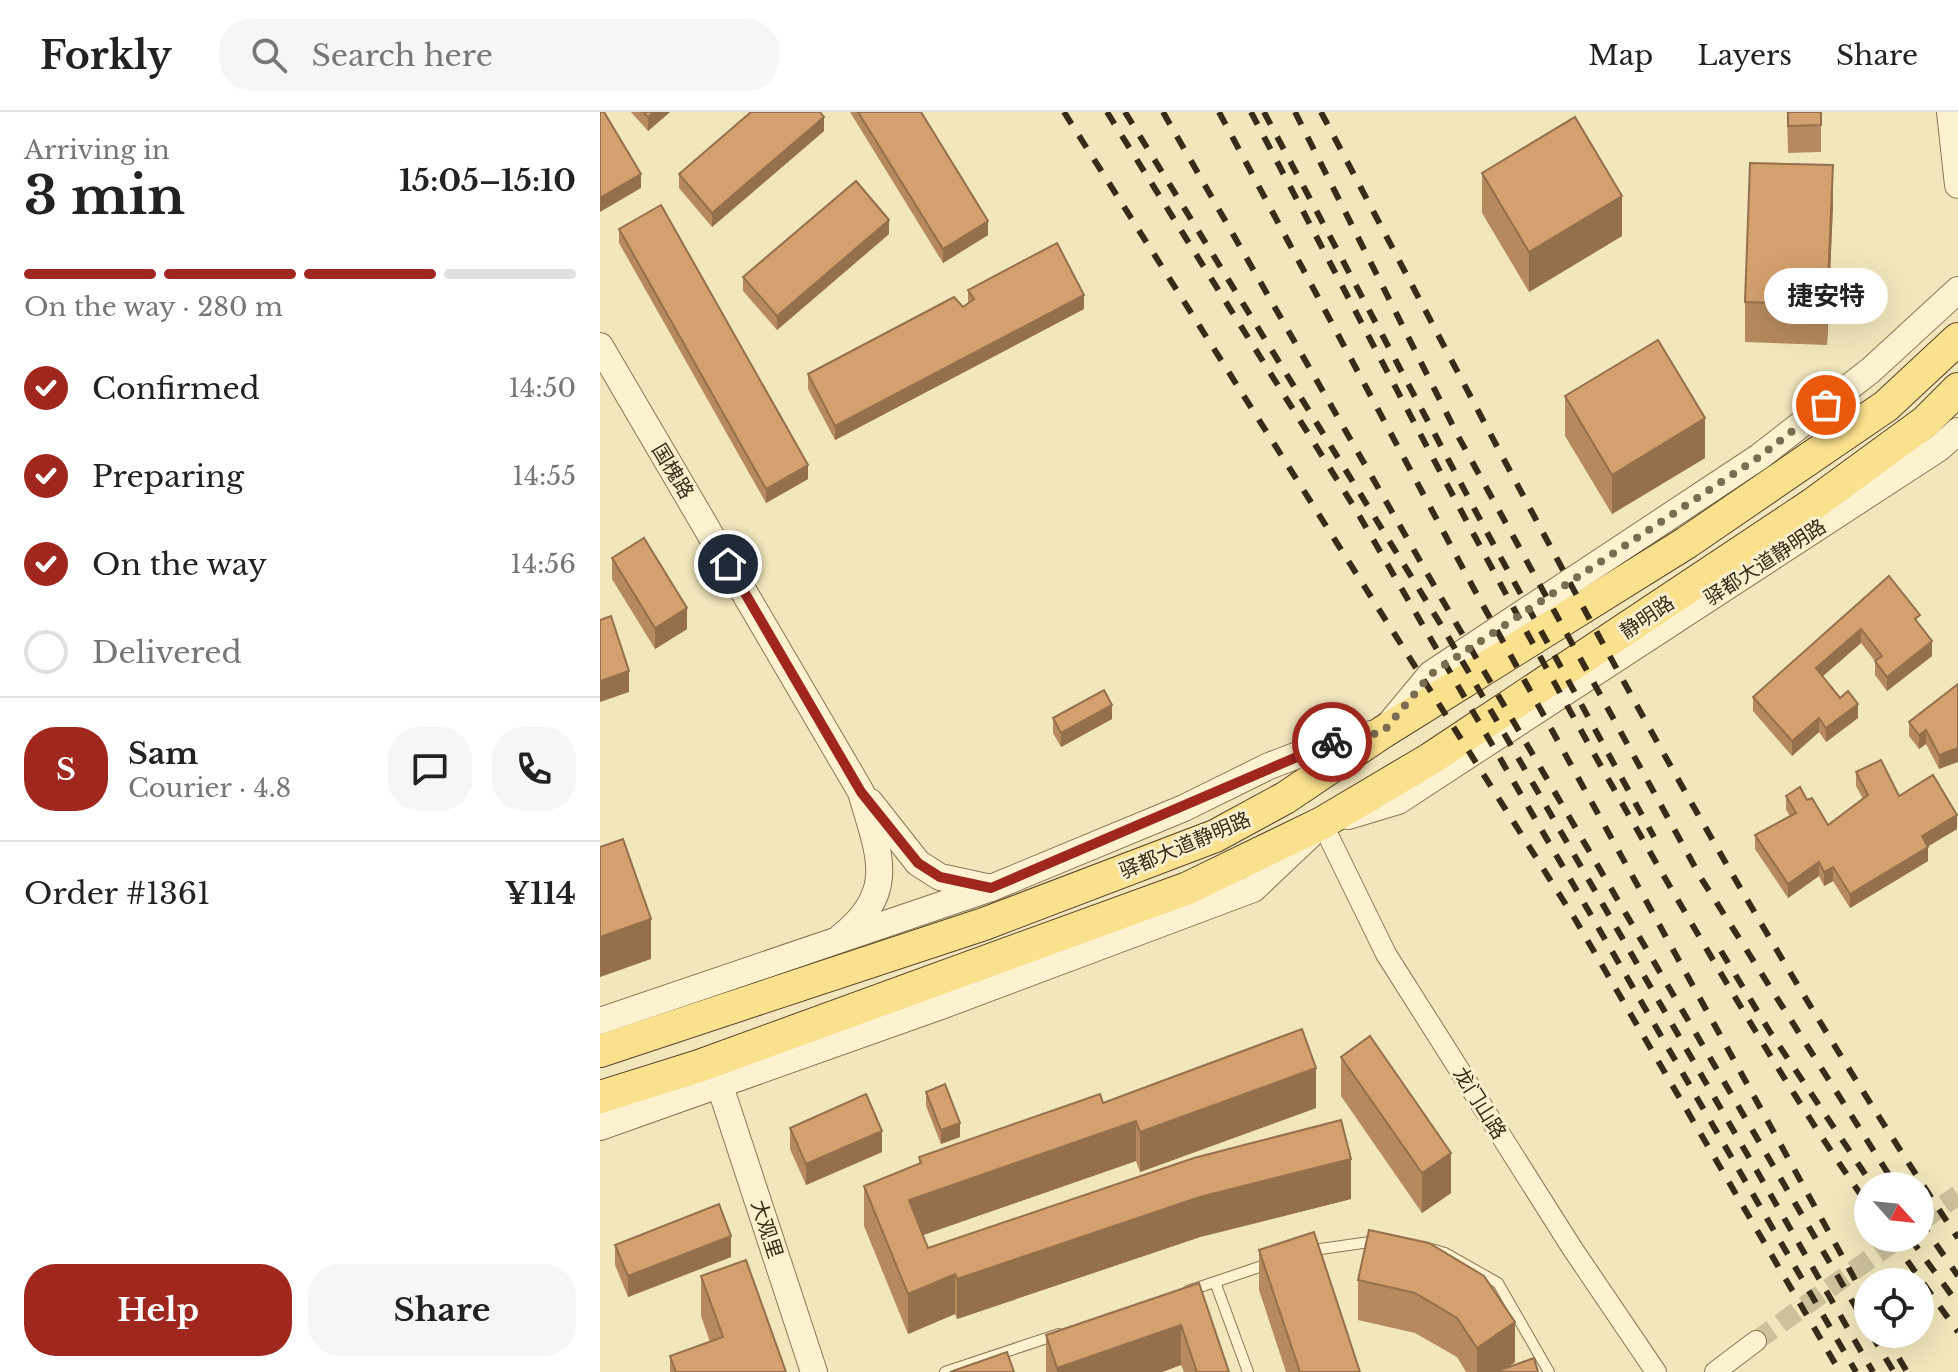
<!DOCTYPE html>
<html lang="en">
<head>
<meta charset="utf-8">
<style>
	:root { --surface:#fff; --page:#f6f6f6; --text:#222; --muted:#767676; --line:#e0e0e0; --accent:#a0271e }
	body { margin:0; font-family:"Libre Baskerville","Noto Sans SC",serif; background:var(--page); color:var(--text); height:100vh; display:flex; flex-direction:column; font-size:30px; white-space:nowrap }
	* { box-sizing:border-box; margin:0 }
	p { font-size:26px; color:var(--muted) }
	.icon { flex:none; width:44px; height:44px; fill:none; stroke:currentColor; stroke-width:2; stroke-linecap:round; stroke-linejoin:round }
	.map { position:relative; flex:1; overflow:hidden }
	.details { display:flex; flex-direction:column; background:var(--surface); width:600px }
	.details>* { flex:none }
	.needle { width:52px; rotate:117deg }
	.controls { position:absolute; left:1254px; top:1060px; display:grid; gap:16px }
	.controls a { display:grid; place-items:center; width:80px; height:80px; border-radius:50%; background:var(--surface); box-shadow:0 8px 32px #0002; font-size:40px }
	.pin { position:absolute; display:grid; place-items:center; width:68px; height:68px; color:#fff; margin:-34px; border:4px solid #fff; border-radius:50%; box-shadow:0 2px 8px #0007 }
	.courier { position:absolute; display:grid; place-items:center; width:80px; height:80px; margin:-40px; border:6px solid #a0271e; border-radius:50%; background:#fff; color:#222; box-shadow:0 2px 10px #0007 }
	.bubble { position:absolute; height:56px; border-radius:28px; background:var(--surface); box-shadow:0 8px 32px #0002; font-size:26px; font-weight:700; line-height:56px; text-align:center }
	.headline em { font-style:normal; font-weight:700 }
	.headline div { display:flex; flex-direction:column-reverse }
	.headline { display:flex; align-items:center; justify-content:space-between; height:136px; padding:0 24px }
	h1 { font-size:52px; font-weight:700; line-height:60px }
	.bar { display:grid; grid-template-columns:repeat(4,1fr); gap:12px 8px; align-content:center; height:96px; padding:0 24px }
	.bar i { height:10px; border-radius:6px; background:var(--line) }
	.bar .on { background:var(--accent) }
	.bar p { grid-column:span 4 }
	.line { display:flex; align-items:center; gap:20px; padding:0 24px; border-top:2px solid var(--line) }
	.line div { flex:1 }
	.round { display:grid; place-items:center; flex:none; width:84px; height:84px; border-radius:32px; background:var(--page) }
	ol { padding:0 24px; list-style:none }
	li { display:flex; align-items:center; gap:24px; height:88px }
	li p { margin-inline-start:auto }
	li .icon { padding:8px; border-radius:50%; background:var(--accent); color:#fff; stroke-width:4 }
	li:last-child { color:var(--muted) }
	li i { width:44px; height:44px; border:4px solid var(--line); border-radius:50% }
	.cta { display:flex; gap:16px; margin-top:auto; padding:16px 24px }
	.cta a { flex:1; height:92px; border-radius:32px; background:var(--accent); color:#fff; font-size:32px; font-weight:700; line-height:92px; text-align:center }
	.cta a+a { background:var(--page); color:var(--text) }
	header { display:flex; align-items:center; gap:48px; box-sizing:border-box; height:112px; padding:0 40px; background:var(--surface); border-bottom:2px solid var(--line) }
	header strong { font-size:38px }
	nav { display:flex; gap:44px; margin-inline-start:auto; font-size:28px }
	.search { width:560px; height:72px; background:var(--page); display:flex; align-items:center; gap:20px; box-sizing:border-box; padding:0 28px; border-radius:32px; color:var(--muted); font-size:30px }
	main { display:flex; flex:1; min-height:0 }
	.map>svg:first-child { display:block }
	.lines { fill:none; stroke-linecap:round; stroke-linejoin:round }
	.minor-tunnel { stroke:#cdc19c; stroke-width:20; stroke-dasharray:20 10; stroke-linecap:butt }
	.service-casing { stroke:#8b7654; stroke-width:12 }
	.minor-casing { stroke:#8b7654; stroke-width:22 }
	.tertiary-casing { stroke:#8b7654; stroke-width:28 }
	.primary-casing { stroke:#584329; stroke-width:34 }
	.service { stroke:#fcf2d0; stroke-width:10 }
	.minor { stroke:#fcf2d0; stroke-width:20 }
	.tertiary { stroke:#fcf2d0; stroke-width:26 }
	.primary { stroke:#fae18e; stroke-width:32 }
	.rail { stroke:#392b1a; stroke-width:6; stroke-dasharray:14 14; stroke-linecap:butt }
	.wall { fill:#b68a5e }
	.shaded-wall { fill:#94704c }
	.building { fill:#d4a06d; stroke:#94704c; stroke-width:2 }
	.done { stroke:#7a6c53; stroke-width:8; stroke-dasharray:0 14.4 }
	.route { stroke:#a0271e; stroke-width:10 }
	.labels { text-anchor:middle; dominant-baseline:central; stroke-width:6; stroke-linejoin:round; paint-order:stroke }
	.street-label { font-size:20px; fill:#392b1a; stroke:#f9efcc }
</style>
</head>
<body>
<header>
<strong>Forkly</strong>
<div class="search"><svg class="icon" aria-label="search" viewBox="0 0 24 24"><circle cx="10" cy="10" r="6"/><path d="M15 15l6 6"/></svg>Search here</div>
<nav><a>Map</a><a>Layers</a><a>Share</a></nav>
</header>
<main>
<section class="details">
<div class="headline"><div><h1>3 min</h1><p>Arriving in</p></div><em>15:05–15:10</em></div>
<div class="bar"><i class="on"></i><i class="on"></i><i class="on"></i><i></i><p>On the way · 280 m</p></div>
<ol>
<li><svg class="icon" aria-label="check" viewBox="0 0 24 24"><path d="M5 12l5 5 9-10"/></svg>Confirmed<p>14:50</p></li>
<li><svg class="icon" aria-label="check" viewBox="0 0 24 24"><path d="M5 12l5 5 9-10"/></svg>Preparing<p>14:55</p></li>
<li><svg class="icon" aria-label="check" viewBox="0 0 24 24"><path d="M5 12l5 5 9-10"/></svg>On the way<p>14:56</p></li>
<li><i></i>Delivered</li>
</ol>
<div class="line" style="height:144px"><b class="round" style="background:var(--accent);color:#fff">S</b><div><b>Sam</b><p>Courier · 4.8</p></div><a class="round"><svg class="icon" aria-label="chat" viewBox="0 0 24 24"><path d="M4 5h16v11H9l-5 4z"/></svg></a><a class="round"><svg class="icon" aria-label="phone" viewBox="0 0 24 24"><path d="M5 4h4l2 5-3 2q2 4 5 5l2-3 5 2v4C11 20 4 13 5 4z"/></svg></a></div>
<div class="line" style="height:104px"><div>Order #1361</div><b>¥114</b></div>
<div class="cta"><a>Help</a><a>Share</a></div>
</section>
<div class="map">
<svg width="1358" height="1260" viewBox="0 0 1358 1260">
	<rect width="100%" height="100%" fill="#f2e6bc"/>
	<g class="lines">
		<g class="minor-tunnel">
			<path d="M1320 1110 1358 1083"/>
			<path d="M1156 1229 1299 1126"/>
		</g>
		<defs>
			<g id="service">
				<path d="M831 1137 845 1141 898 1171 949 1260"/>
				<path d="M706 1139 777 1129"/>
				<path d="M615 1170 648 1260"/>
				<path d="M588 1179 671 1151"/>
				<path d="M345 1260 459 1222"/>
			</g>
			<g id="minor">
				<path d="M722 711 786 842 972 1136 1056 1260"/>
				<path d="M1115 1260 1156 1229"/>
			</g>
			<g id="tertiary">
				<path d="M1350 0 1358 73"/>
				<path d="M0 234 261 680C278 740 299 779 242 824"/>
				<path d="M270 690 318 751 340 765 391 776"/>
				<path d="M748 704 798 689 1339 336 1358 319"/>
				<path d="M0 909 391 776 584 696 669 654 737 628 783 620 831 562 1159 345 1271 258 1358 178"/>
				<path d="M120 974 214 1260"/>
				<path d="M0 1015 341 894 653 777 710 723"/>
			</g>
			<g id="primary">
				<path d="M0 939 384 812 615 724 685 686 783 620 1086 431 1286 294 1358 227"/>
				<path d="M0 985 99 954 588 776 722 711 830 647 1213 392 1325 310 1358 277"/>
			</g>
		</defs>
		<use href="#service" class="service-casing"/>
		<use href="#minor" class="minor-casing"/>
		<use href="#tertiary" class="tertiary-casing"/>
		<use href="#primary" class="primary-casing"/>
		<use href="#service" class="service"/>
		<use href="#minor" class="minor"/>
		<use href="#tertiary" class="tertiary"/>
		<use href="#primary" class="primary"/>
		<g class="rail">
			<path d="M464 0 975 807 1240 1260"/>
			<path d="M507 0 756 398 1256 1260"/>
			<path d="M525 0 846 521 1273 1260"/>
			<path d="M563 0 843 489 1268 1216"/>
			<path d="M619 0 874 477 1268 1191"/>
			<path d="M651 0C786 257 919 515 1065 766 1130 877 1194 988 1268 1093"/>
			<path d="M664 0 884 415 1054 725"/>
			<path d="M695 0 858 324 1101 766 1296 1074"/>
			<path d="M721 0C922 381 1118 768 1358 1126"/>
			<path d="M1121 839 1170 920 1273 1074"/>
			<path d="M1320 1109 1358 1164"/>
			<path d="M1291 1126 1358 1220"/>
			<path d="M1310 1126 1358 1192"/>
			<path d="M1271 1222 1294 1260"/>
			<path d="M1285 1222 1307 1260"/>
		</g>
	</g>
	<g class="wall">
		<path d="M31 0H70L48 19Z"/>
		<path d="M250 0H321L388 123 343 151Z"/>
		<path d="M1186 0H1221V40L1188 41 1187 1Z"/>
		<path d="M224 19 112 115 79 76V62Z"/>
		<path d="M882 61 1022 124 929 180 882 101Z"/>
		<path d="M1233 93 1227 233 1145 230V190Z"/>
		<path d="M19 117 208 367 166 391 19 131Z"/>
		<path d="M289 122 177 218 143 179V165Z"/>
		<path d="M368 178 484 197 235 328 208 277V262L363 195 368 191Z"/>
		<path d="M965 284 1105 346 1012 402 965 324Z"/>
		<path d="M12 446 87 517 55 537 12 467Z"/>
		<path d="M1289 464 1320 513 1332 544 1287 579 1275 563V549L1261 531 1223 564 1258 606 1226 630 1219 620 1192 644 1153 599V585Z"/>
		<path d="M1358 572 1339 657 1326 632 1319 637 1309 624V610Z"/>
		<path d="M453 606 512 607 461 635 453 621Z"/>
		<path d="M1256 660 1357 717 1328 734V749L1250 796 1233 769 1224 774 1219 764 1188 786 1155 737V723L1190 704 1186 698V684L1207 688 1228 713 1263 687 1256 674Z"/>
		<path d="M741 945 851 1081 822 1101 741 984Z"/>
		<path d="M326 980 360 1025 341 1032 326 994Z"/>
		<path d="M503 991 716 996 540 1060 536 1049 323 1123 328 1136 751 1087 600 1125 357 1207 355 1202 308 1222 264 1114V1074L319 1052V1045Z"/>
		<path d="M190 1016 282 1040 206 1073 190 1037Z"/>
		<path d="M769 1118 915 1250 908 1255 938 1260H866L857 1245 815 1221 758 1208V1168Z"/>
		<path d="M15 1133 131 1145 28 1185 15 1153Z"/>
		<path d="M659 1138 760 1260H686L659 1178Z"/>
		<path d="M101 1164 186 1260H70V1244L110 1230 101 1204Z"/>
		<path d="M599 1171 629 1260H584L581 1253 562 1260H446V1223Z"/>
	</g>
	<g class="shaded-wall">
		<path d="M54 0H70L48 19V5Z"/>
		<path d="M224 5V19L112 115V101Z"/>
		<path d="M1233 53V93L1227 233V193Z"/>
		<path d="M41 62V76L0 100V86Z"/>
		<path d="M1022 84V124L929 180V140Z"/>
		<path d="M289 108V122L177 218V204Z"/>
		<path d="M388 109V123L343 151V137Z"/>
		<path d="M484 183V197L235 328V314Z"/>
		<path d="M1105 306V346L1012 402V363Z"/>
		<path d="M208 353V367L166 391V377Z"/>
		<path d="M87 496V517L55 537V516Z"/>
		<path d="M1261 517V531L1216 570V556Z"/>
		<path d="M1332 529V544L1287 579V565Z"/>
		<path d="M29 559V580L0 590V569Z"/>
		<path d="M1258 592V606L1226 630V616Z"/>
		<path d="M512 593V607L461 635V621Z"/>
		<path d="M1219 606V620L1192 644V629Z"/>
		<path d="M1326 618V632L1319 637V623Z"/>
		<path d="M1358 636V650L1339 657V643Z"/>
		<path d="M1357 703V717L1322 738V724Z"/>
		<path d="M1328 735V749L1250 796V782Z"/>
		<path d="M1219 750V764L1188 786V772Z"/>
		<path d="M1233 755V769L1224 774V760Z"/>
		<path d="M51 807V847L0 865V825Z"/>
		<path d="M716 956V996L540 1060V1020Z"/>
		<path d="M536 1009V1049L309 1128V1088Z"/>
		<path d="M360 1011V1025L341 1032V1018Z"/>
		<path d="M282 1019V1040L206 1073V1052Z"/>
		<path d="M851 1041V1081L822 1101V1061Z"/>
		<path d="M751 1047V1087L600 1125 357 1207V1167L600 1085Z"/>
		<path d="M131 1124V1145L28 1185V1164Z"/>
		<path d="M355 1162V1202L308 1222V1182Z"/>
		<path d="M915 1210V1250L901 1260H877V1236Z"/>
		<path d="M581 1213V1253L562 1260H457V1256Z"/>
	</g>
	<g class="building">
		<path d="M0 0H4L41 62 0 86Z"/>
		<path d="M43 0H54L48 5Z"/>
		<path d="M151 0H220L224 5 112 101 79 62Z"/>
		<path d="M258 0H321L388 109 343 137Z"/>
		<path d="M1188 0H1221V13L1188 14Z"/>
		<path d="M975 5 1022 84 929 140 882 61Z"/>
		<path d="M1150 51 1233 53 1227 193 1145 190Z"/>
		<path d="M256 69 289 108 177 204 143 165Z"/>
		<path d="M61 93 208 353 166 377 19 117Z"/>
		<path d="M457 131 484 183 235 314 208 262 354 185 363 195 374 187 368 178Z"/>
		<path d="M1058 228 1105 306 1012 363 965 284Z"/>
		<path d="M44 426 87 496 55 516 12 446Z"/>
		<path d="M1289 464 1320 503 1315 507 1332 529 1287 565 1275 549 1282 544 1261 517 1216 556 1240 586 1248 579 1258 592 1226 616 1219 606 1192 629 1153 585Z"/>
		<path d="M11 504 29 559 0 569V508Z"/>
		<path d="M1358 572V636L1339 643 1326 618 1319 623 1309 610Z"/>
		<path d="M504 578 512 593 461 621 453 606Z"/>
		<path d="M1281 648 1299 684 1333 663 1357 703 1322 724 1328 735 1250 782 1233 755 1224 760 1219 750 1188 772 1155 723 1196 701 1186 684 1200 675 1207 688 1212 686 1228 713 1268 683 1256 660Z"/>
		<path d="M23 727 51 807 0 825V735Z"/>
		<path d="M702 917 716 956 540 1020 536 1009 309 1088 328 1136 594 1046 741 1008 751 1047 600 1085 357 1167 355 1162 308 1182 264 1074 321 1051 319 1045 500 982 503 991Z"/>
		<path d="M770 924 851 1041 822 1061 741 945Z"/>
		<path d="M345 972 360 1011 341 1018 326 980Z"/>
		<path d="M266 982 282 1019 206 1052 190 1016Z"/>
		<path d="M119 1092 131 1124 28 1164 15 1133Z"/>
		<path d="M769 1118 829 1131 884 1164 915 1210 877 1236 857 1206 815 1181 758 1168Z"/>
		<path d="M714 1120 760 1260H700L659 1138Z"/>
		<path d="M146 1148 186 1260H76L70 1244 123 1225 101 1164Z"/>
		<path d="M599 1171 629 1260H597L581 1213 457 1256 446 1223Z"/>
		<path d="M407 1240 414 1260H350Z"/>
		<path d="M934 1246 938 1260H895Z"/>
	</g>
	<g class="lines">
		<path class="done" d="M732 630 783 620 831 562 1159 345 1226 293"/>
		<path class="route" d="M128 452 261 680 318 751 340 765 391 776 732 630"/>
	</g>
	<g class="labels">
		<g class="street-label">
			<text transform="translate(73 359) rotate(59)">国槐路</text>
			<text transform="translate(1165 450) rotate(-33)">驿都大道静明路</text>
			<text transform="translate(1047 505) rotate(-34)">静明路</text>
			<text transform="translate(585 733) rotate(-23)">驿都大道静明路</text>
			<text transform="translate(880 991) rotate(58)">龙门山路</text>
			<text transform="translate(167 1117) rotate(72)">大观里</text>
		</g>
	</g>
</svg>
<div class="controls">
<a><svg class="needle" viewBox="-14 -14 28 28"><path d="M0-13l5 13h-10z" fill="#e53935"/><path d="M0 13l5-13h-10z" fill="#767676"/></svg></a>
<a><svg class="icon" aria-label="locate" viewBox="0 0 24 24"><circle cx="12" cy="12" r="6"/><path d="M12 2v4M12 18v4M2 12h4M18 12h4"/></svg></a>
</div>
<div class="pin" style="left:1226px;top:293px;background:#ea580c"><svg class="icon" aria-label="bag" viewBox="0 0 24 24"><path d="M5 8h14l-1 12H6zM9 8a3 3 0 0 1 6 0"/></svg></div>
<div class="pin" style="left:128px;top:452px;background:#1f2937"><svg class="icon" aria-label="home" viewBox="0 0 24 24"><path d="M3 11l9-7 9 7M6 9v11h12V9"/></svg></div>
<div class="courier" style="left:732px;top:630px"><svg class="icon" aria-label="bike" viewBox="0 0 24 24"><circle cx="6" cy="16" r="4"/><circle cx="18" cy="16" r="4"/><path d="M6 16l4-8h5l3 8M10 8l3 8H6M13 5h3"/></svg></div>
<div class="bubble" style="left:1164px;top:156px;width:124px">捷安特</div>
</div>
</main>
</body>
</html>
